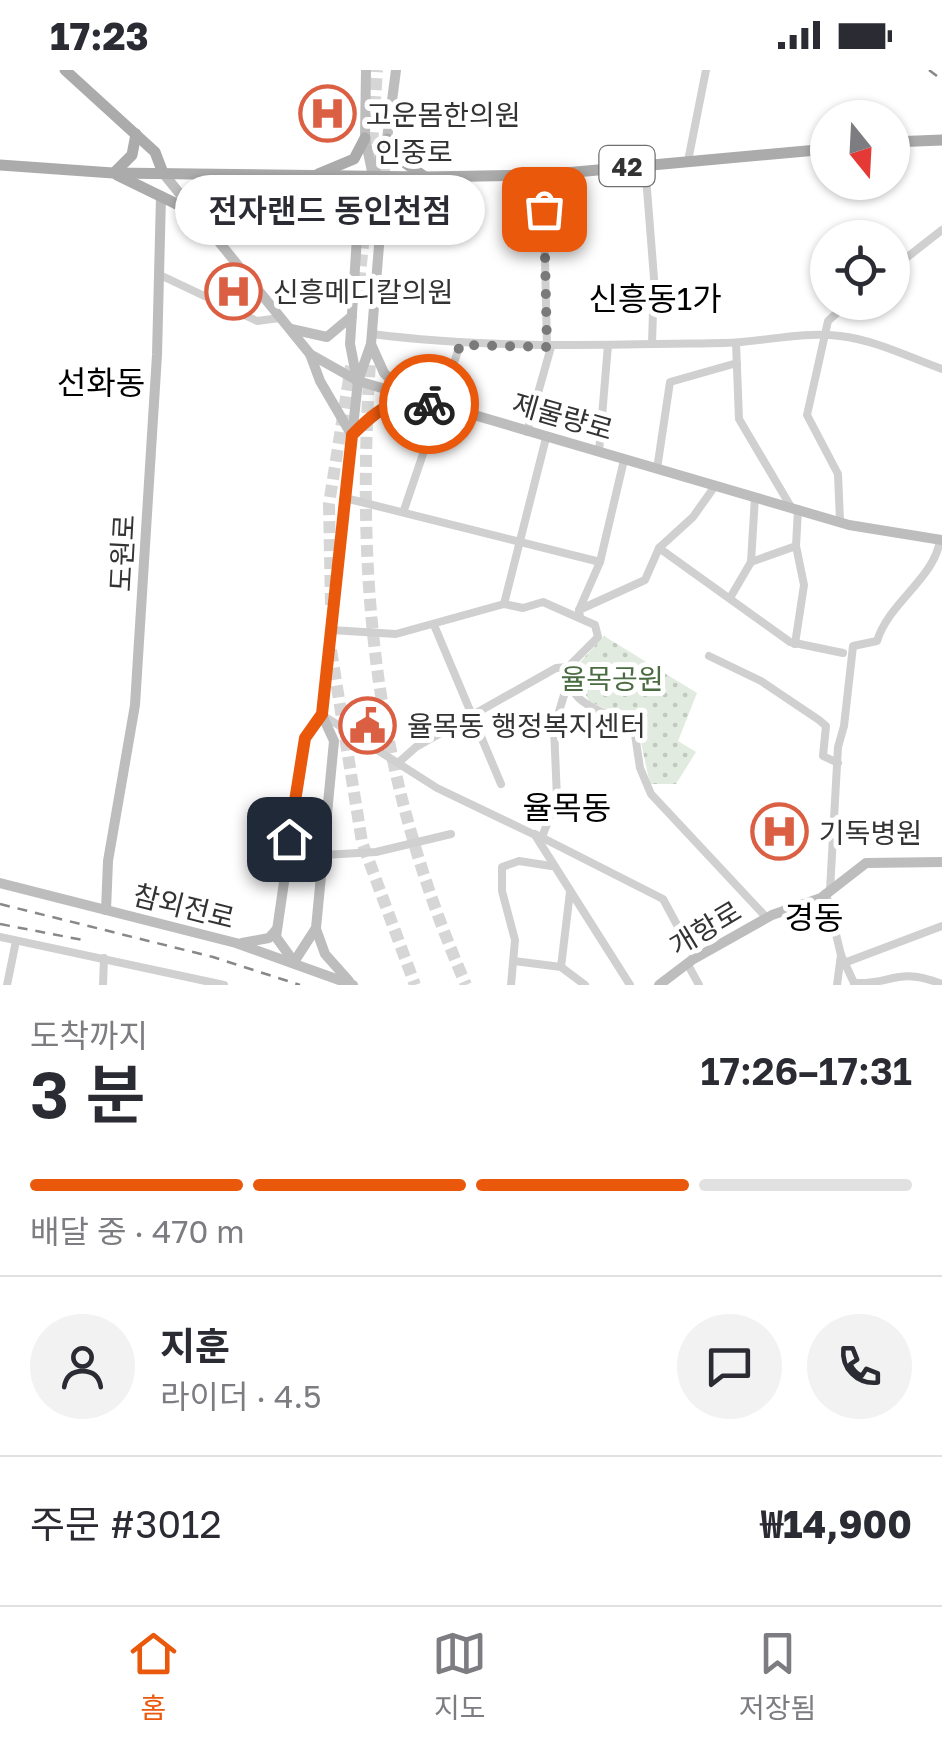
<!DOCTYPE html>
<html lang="ko">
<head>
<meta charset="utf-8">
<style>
	:root { --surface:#fff; --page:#f2f2f3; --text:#2b2b33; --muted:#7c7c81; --line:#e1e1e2; --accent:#ea580c }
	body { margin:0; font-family:"Golos Text","Noto Sans KR",sans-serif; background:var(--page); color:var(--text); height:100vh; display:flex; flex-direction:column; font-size:38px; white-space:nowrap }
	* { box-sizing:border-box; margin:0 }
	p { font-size:32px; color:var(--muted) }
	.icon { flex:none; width:55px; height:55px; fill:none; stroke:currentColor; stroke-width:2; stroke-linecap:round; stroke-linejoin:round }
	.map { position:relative; height:915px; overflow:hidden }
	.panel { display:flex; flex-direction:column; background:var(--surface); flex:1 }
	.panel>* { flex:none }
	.needle { width:65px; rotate:162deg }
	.buttons { position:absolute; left:810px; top:30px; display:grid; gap:20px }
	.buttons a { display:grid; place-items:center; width:100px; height:100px; border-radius:50%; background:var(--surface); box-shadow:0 2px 8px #0004; font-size:50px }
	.pin { position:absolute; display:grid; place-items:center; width:85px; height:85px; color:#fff; margin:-42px; border-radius:20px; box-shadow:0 5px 15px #0006 }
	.courier { position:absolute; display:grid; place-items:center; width:100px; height:100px; margin:-50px; border:8px solid #ea580c; border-radius:50%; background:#fff; color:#222; box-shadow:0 2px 12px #0007 }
	.bubble { position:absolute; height:70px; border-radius:35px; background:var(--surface); box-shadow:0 2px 8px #0004; font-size:32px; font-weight:600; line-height:70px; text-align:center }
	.overview em { font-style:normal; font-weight:600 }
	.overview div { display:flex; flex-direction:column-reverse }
	.overview { display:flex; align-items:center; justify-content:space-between; height:170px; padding:0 30px }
	h1 { font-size:65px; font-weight:600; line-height:75px }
	.bar { display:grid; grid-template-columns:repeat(4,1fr); gap:15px 10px; align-content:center; height:120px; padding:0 30px }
	.bar i { height:12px; border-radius:8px; background:var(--line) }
	.bar .active { background:var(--accent) }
	.bar p { grid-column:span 4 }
	.line { display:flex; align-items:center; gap:25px; padding:0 30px; border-top:2px solid var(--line) }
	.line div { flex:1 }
	.round { display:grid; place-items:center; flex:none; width:105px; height:105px; border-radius:52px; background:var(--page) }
	.status { display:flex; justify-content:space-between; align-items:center; height:70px; padding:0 50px; background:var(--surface); direction:ltr }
	.status svg { height:28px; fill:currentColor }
	.tab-bar { display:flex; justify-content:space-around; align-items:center; height:140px; border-top:2px solid var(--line); background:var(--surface); font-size:28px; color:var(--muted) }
	.tab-bar a { display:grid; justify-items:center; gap:5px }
	.tab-bar .active { color:var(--accent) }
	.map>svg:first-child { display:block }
	.park { fill:url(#park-dots) }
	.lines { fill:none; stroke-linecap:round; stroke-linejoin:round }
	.highway-tunnel { stroke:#d6d6d6; stroke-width:12; stroke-dasharray:12 6; stroke-linecap:butt }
	.street { stroke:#d0d0d0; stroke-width:8 }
	.secondary { stroke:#bdbdbd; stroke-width:10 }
	.primary { stroke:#ababab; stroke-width:11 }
	.rail { stroke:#888; stroke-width:2.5; stroke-dasharray:10 8; stroke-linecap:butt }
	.done { stroke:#7a7a7a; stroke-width:10; stroke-dasharray:0 18 }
	.route { stroke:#ea580c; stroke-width:12 }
	.labels { text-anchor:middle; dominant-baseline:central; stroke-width:10; stroke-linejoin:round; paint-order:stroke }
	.shield { fill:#fff; stroke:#707070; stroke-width:2.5 }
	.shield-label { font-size:25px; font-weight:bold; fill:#333 }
	.poi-label { font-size:28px; fill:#333; stroke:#fff; text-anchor:start }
	.street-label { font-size:28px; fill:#333; stroke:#fff }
	.park-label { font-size:28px; fill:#4b6c42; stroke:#fff }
	.quarter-label { font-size:32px; fill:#000; stroke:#fff }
</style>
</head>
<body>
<div class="status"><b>17:23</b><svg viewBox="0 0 49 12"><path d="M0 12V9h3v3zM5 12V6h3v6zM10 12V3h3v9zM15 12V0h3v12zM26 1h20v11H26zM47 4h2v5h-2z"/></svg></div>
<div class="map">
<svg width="942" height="915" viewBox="0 0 942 915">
	<defs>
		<pattern id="park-dots" width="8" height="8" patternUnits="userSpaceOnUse" patternTransform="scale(2.5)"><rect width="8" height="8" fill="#e2ebdf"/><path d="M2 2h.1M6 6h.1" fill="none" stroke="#c2cac0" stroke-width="1.8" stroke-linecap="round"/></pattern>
	</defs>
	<rect width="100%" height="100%" fill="#fff"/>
	<path class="park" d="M604 566 697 623 678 671 696 682 676 714H650L637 654 589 631 573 600Z"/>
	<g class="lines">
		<g class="highway-tunnel">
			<path d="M371 92 377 0"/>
			<path d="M381 143 386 73"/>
			<path d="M357 232 368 127"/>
			<path d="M371 277C355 507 373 702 466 915"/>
			<path d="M331 535 329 434 351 296"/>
			<path d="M331 580 362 772 415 915"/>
		</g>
		<g class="street">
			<path d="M688 91 706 0"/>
			<path d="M645 94 654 208 652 274"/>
			<path d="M543 105 547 277"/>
			<path d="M892 199 942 160"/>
			<path d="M160 205 257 251 280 248"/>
			<path d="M372 264C490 279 606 275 725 273 763 272 802 261 840 266 875 270 909 287 942 299"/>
			<path d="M736 273 739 349 791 437"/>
			<path d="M527 362 551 277"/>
			<path d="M599 382 608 275"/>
			<path d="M657 399 670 312 737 293"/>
			<path d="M345 428 600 492"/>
			<path d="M404 440 460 275"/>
			<path d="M840 451 838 404 807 345 828 251 849 232"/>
			<path d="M796 476 798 439"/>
			<path d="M659 478 790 572 843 583"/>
			<path d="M751 492 796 476 804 515 795 574"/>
			<path d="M730 528 751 492 755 427"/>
			<path d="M504 534 546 368"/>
			<path d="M579 540 600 492 624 390"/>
			<path d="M580 547 579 540 645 510 659 478 693 447 715 416"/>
			<path d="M434 555 501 714"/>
			<path d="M331 560 396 564 504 534 523 538 543 532 595 555 598 567 568 597C563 636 608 641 634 658L640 698 651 724 767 848"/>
			<path d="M709 586 761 611 819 650 826 656 823 686 838 693"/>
			<path d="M324 646 437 718 535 765 630 915"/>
			<path d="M398 693 416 677 556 598 568 597"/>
			<path d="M535 764 663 829 695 888"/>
			<path d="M542 767 557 728 554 658 568 612"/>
			<path d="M323 785 376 782 451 764"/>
			<path d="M830 820 838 677 844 656 853 576 877 571C889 532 934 509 940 470"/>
			<path d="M826 823 841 885 855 915"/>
			<path d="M0 867 224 915"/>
			<path d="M514 891 561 897 585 915"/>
			<path d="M687 893 699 915"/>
			<path d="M844 893 942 856"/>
			<path d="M561 897 570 822"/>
			<path d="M854 913C893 915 895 896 942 914"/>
			<path d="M7 915 16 871"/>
			<path d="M103 915 104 888"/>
			<path d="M511 915 515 870 502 821V797L519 791 551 796"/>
			<path d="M837 915 841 885"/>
		</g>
		<g class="secondary">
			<path d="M163 103 310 284 358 311 849 455 942 470"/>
			<path d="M190 140 193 119 203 104"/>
			<path d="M291 259 327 267 352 246"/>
			<path d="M371 274 384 303 408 327"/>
			<path d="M310 284 320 311 351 364"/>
			<path d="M357 310 350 274 358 152 373 106 365 68 366 0"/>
			<path d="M353 365 385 336 408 328"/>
			<path d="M0 813 236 873 353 915"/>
			<path d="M106 840 108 791 135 635 157 285 161 126"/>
			<path d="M316 859 325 884 349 911"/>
			<path d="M242 873 269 868 276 860"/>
			<path d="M294 892 276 867 305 668 322 645 358 311 371 274 381 151 373 106 387 69 396 0"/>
			<path d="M294 892 316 858 334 671 322 645"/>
			<path d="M659 915 692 890 772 845 821 828 866 793 942 792"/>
		</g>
		<g class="primary">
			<path d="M65 0 155 82 163 103"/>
			<path d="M387 69 401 90 425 107"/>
			<path d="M892 72 942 70"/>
			<path d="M0 95 113 103 425 107 543 105 828 79"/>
			<path d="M115 102 132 85 136 64"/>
			<path d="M318 104 354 89 365 68"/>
			<path d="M117 105 191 141"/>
			<path d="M328 110C354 119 351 128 358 152"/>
			<path d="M381 151 394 128 422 109"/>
		</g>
		<g class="rail">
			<path d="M929 0 942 10"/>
			<path d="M0 834 213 887 300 915"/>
			<path d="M0 854 88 871"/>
		</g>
	</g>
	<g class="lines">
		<path class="done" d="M429 334 439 337 460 275 547 277 544 139"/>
		<path class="route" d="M289 769 305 668 322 644 352 365C375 342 394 324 429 334"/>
	</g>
	<defs>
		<symbol id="hospital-ring" viewBox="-11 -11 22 22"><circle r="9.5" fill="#fff" stroke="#db5f43" stroke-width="1.5"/><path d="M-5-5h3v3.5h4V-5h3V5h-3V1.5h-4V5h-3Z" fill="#db5f43"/></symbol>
		<symbol id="civic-ring" viewBox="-11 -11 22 22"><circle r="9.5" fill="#fff" stroke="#db5f43" stroke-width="1.5"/><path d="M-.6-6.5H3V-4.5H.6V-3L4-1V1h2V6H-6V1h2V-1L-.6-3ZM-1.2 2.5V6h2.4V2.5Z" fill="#db5f43"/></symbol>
	</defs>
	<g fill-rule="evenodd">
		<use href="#hospital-ring" x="296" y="12" width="63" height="63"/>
		<use href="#hospital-ring" x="202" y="190" width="63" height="63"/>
		<use href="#civic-ring" x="336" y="624" width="63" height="63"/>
		<use href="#hospital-ring" x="748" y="730" width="63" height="63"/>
	</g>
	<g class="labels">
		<rect class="shield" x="599.5" y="76" width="55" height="40" rx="8"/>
		<g class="shield-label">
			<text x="627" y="96">42</text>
		</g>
		<g class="poi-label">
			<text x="366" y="44">고운몸한의원</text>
			<text x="273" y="221">신흥메디칼의원</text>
			<text x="407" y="655">율목동 행정복지센터</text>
			<text x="819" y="762">기독병원</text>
		</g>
		<g class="street-label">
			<text x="414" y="81">인중로</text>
			<text transform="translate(563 346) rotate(16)">제물량로</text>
			<text transform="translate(122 483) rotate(-87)">도원로</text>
			<text transform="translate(184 836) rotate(14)">참외전로</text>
			<text transform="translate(705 858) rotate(-31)">개항로</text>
		</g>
		<g class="park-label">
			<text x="612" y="608">율목공원</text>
		</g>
		<g class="quarter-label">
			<text x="655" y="228">신흥동1가</text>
			<text x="101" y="312">선화동</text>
			<text x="567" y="737">율목동</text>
			<text x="814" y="847">경동</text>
		</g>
	</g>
</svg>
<div class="buttons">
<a><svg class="needle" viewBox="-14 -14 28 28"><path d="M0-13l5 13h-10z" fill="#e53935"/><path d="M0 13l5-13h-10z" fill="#7c7c81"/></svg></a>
<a><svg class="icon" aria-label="locate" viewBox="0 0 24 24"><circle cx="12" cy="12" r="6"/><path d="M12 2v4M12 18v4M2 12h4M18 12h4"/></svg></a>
</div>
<div class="pin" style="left:544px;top:139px;background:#ea580c"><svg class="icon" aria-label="bag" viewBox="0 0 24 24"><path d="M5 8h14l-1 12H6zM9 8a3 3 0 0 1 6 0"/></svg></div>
<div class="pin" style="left:289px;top:769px;background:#1f2937"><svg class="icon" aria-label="home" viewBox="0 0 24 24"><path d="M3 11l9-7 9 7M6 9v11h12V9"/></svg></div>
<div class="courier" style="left:429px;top:334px"><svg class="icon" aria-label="bike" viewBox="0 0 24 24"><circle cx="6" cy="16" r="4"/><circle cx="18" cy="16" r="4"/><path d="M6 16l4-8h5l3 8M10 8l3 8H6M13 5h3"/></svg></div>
<div class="bubble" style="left:175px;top:105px;width:310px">전자랜드 동인천점</div>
</div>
<section class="panel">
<div class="overview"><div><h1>3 분</h1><p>도착까지</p></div><em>17:26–17:31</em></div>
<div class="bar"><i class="active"></i><i class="active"></i><i class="active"></i><i></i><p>배달 중 · 470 m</p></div>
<div class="line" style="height:180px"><a class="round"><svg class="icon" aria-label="person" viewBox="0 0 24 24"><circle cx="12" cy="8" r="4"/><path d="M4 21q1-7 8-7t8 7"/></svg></a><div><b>지훈</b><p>라이더 · 4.5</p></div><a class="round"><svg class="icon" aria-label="chat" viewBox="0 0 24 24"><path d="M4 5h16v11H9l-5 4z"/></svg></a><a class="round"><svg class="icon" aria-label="phone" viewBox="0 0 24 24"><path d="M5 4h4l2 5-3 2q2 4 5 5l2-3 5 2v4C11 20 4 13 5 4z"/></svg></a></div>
<div class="line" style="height:130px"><div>주문 #3012</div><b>₩14,900</b></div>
</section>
<nav class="tab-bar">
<a class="active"><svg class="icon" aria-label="home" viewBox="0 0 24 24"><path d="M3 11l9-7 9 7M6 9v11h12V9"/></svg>홈</a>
<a><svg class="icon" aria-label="map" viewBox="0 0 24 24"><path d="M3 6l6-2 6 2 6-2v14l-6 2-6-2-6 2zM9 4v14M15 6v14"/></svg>지도</a>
<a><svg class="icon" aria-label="saved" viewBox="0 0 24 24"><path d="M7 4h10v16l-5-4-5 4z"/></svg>저장됨</a>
</nav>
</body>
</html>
